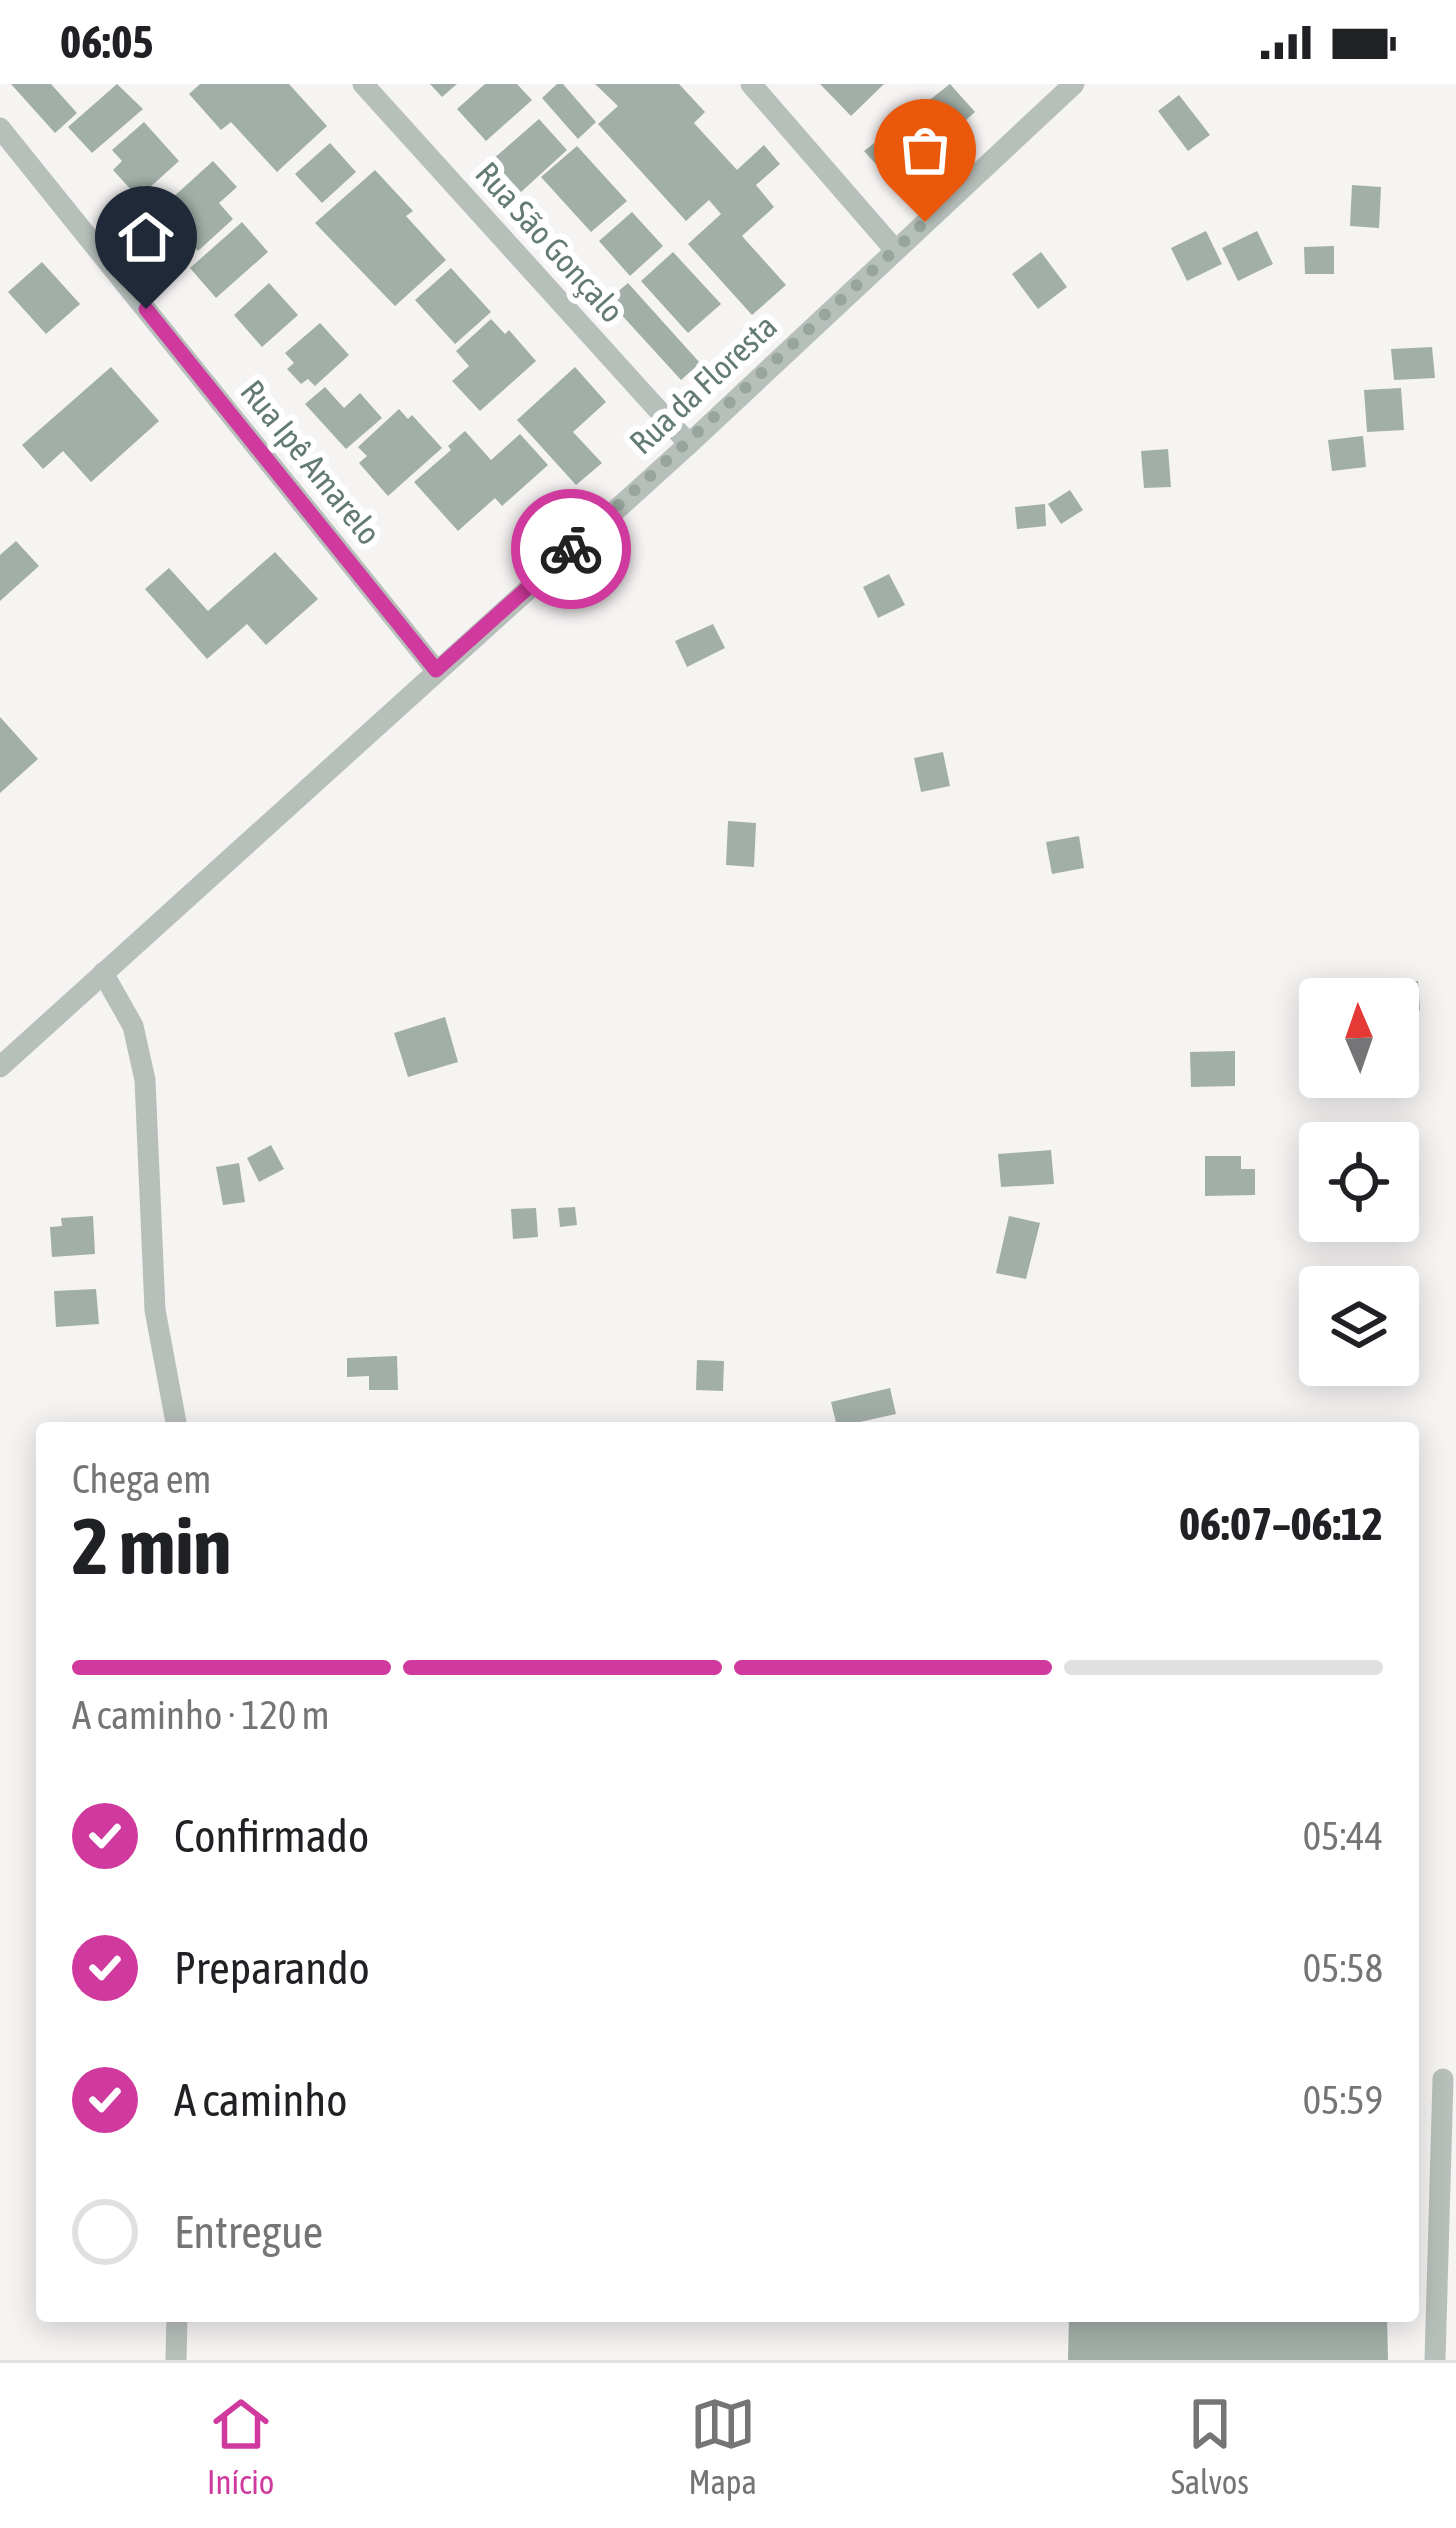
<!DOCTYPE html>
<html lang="pt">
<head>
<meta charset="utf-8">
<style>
	:root { --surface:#fff; --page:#f6f6f6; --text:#202124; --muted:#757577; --line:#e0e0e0; --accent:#d0399d }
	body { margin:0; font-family:"Asap Condensed",sans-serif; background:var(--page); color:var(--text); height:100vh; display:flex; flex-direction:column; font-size:45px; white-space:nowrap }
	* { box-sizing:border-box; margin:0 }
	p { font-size:39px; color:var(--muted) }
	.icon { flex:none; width:66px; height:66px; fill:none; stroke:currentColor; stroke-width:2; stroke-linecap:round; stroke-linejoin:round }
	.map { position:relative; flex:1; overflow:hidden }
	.panel { position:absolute; left:36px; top:1338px; width:1383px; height:900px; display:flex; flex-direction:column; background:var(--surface); border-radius:12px; box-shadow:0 6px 30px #0003 }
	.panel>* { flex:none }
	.needle { width:78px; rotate:358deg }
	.tools { position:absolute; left:1299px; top:894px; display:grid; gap:24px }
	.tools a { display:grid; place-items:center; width:120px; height:120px; border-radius:12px; background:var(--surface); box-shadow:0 6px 30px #0003; font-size:60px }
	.pin { position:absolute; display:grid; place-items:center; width:102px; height:102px; color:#fff; margin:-123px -51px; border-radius:50% 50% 50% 0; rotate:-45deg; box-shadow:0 0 12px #0007 }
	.pin .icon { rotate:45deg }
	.courier { position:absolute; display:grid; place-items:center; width:120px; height:120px; margin:-60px; border:9px solid #d0399d; border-radius:50%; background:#fff; color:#222; box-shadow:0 3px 15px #0007 }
	.summary em { font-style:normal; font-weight:700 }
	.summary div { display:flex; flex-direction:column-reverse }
	.summary { display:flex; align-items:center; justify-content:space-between; height:204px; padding:0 36px }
	h1 { font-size:78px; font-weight:700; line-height:90px }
	.bar { display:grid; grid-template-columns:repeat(4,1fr); gap:18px 12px; align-content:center; height:144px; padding:0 36px }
	.bar i { height:15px; border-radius:9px; background:var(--line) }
	.bar .active { background:var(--accent) }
	.bar p { grid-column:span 4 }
	ol { padding:0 36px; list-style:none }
	li { display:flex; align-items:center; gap:36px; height:132px }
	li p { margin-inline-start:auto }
	li .icon { padding:12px; border-radius:50%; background:var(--accent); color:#fff; stroke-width:4 }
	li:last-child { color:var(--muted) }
	li i { width:66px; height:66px; border:6px solid var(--line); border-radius:50% }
	.status { display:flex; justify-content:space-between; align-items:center; height:84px; padding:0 60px; background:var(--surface); direction:ltr }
	.status svg { height:33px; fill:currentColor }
	.dock { display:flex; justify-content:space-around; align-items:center; height:168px; border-top:3px solid var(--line); background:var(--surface); font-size:33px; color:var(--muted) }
	.dock a { display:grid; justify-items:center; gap:6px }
	.dock .active { color:var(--accent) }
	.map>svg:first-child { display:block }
	.building { fill:#a2afa8 }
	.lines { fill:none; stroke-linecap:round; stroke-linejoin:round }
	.minor { stroke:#b7bfbb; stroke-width:21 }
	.done { stroke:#97a59e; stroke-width:12; stroke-dasharray:0 21.6 }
	.route { stroke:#d0399d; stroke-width:15 }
	.labels { text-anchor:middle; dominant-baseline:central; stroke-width:12; stroke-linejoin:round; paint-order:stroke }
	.street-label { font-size:33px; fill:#647b71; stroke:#fff }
</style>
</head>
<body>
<div class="status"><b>06:05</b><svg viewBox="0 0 49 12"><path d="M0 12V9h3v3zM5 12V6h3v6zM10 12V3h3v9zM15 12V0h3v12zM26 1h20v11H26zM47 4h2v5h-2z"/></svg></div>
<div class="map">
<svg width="1456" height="2276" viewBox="0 0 1456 2276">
	<rect width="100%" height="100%" fill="#f6f3f3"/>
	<g class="building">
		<path d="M11 0H51L77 29 55 49Z"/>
		<path d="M117 0 143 25 92 69 68 43Z"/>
		<path d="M200 0H289L327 42 277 88 231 38 221 46 189 10Z"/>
		<path d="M430 0H457L442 13Z"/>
		<path d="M485 0H517L532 16 486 57 457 25Z"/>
		<path d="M557 0H563L596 38 578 55 542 14Z"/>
		<path d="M595 0H679L705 28 694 39 737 86 764 61 780 80 756 101 774 123 742 152 786 201 752 231 688 160 721 130 709 116 686 137 598 40 618 22Z"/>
		<path d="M820 0H884L851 32Z"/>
		<path d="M950 0 975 28 894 100 864 67Z"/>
		<path d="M1179 11 1210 51 1188 67 1158 27Z"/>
		<path d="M539 35 567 66 521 108 492 76Z"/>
		<path d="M144 38 179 77 148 105 144 101 134 109 113 86 122 77 112 66Z"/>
		<path d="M330 59 356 88 322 119 295 90Z"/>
		<path d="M577 62 627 117 591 148 541 93Z"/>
		<path d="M213 77 237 103 219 119 233 135 198 167 160 125Z"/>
		<path d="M375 86 413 127 406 132 446 176 395 222 315 139Z"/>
		<path d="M1352 101 1381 103 1379 144 1350 142Z"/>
		<path d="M632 128 663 162 630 192 599 157Z"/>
		<path d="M242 138 268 168 216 214 190 184Z"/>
		<path d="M1206 147 1222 180 1187 197 1171 164Z"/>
		<path d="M1257 147 1273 180 1238 197 1222 164Z"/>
		<path d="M1334 162V190H1305L1304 163Z"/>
		<path d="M673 168 721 220 688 249 641 197Z"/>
		<path d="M1041 168 1067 203 1038 225 1012 190Z"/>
		<path d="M42 178 80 220 46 250 8 208Z"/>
		<path d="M451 184 491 228 455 260 415 216Z"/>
		<path d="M269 199 298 231 262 263 234 231Z"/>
		<path d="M628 199 700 279 681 296 608 216Z"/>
		<path d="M491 235 505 250 509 246 536 277 480 327 452 297 469 282 456 267Z"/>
		<path d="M320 239 349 271 315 302 308 295 301 300 287 285 294 279 285 269Z"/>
		<path d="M1432 263 1435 294 1394 296 1391 265Z"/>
		<path d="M111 283 159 337 91 398 63 367 43 385 22 361Z"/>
		<path d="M575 283 606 318 573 348 602 379 576 401 517 336Z"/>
		<path d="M325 303 344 324 360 309 382 334 346 365 305 320Z"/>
		<path d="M1401 304 1404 346 1367 348 1364 306Z"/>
		<path d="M399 325 408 335 412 331 442 364 388 412 359 379 367 372 358 363Z"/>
		<path d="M465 347 491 376 520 350 548 381 502 422 495 414 458 447 414 398 451 366 448 362Z"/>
		<path d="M1363 352 1366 383 1332 387 1328 356Z"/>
		<path d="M1168 365 1171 403 1144 404 1141 367Z"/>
		<path d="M1070 406 1083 426 1061 440 1048 420Z"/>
		<path d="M1045 420 1046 442 1017 445 1015 423Z"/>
		<path d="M16 457 39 482 0 517V471Z"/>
		<path d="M275 468 318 515 266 561 247 540 207 575 145 505 169 484 208 527Z"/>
		<path d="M889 490 905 521 878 534 863 503Z"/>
		<path d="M713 540 725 564 687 583 675 557Z"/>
		<path d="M0 633 38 675 0 709Z"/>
		<path d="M943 668 950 702 921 708 914 674Z"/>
		<path d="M728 737 756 739 754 783 726 781Z"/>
		<path d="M1079 752 1084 784 1052 790 1046 758Z"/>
		<path d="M1418 897 1420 926 1398 928V915H1384L1383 900Z"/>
		<path d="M445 933 458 978 408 993 394 949Z"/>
		<path d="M1235 967V1002L1191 1003 1190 968Z"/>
		<path d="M271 1061 284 1085 259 1098 247 1074Z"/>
		<path d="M1051 1066 1054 1100 1001 1103 998 1070Z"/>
		<path d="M1205 1072H1241V1085H1255V1111L1205 1112Z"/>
		<path d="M239 1079 245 1118 223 1121 216 1083Z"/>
		<path d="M575 1123 577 1141 560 1143 558 1124Z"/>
		<path d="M536 1124 538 1153 513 1155 511 1125Z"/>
		<path d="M93 1132 95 1170 52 1173 50 1143 62 1142 61 1134Z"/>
		<path d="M1009 1132 1040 1139 1026 1195 996 1189Z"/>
		<path d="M1321 1137H1373L1374 1152 1321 1153Z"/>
		<path d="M96 1205 99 1240 56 1243 54 1207Z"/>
		<path d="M397 1272 398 1306H369V1292L347 1293V1274Z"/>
		<path d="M697 1276 724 1277 723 1307 696 1306Z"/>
		<path d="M890 1304 896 1330 837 1343 831 1318Z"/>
		<path d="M1417 1602 1419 1652H1413V1603Z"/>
		<path d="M1069 2232H1387L1388 2276H1068Z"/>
	</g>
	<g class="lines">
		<g class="minor">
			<path d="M363 0 689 360"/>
			<path d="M751 0 895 166"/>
			<path d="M0 44 436 586"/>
			<path d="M103 889 133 942 145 996 155 1226 177 1344"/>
			<path d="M0 983 689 360 1074 0"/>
			<path d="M176 2276 177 2232"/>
			<path d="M1435 2276 1443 1995"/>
		</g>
	</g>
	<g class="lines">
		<path class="done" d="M571 465 925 138"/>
		<path class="route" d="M146 225 436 586 571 465"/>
	</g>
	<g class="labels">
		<g class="street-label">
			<text transform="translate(550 158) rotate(48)">Rua São Gonçalo</text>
			<text transform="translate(703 300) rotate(-43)">Rua da Floresta</text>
			<text transform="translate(311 378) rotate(51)">Rua Ipê Amarelo</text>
		</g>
	</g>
</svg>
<div class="tools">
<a><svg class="needle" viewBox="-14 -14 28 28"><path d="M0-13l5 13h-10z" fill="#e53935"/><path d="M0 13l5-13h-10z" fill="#757577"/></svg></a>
<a><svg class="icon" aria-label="locate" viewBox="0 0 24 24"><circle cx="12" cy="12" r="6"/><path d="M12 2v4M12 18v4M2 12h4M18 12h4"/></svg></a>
<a><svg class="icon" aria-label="layers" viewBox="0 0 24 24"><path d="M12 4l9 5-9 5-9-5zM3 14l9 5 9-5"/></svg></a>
</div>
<div class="pin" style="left:925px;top:138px;background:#ea580c"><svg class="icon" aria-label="bag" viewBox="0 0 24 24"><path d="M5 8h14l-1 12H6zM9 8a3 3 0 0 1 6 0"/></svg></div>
<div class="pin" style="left:146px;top:225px;background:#1f2937"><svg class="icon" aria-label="home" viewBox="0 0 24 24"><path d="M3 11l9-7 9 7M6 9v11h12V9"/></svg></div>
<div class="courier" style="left:571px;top:465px"><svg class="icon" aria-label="bike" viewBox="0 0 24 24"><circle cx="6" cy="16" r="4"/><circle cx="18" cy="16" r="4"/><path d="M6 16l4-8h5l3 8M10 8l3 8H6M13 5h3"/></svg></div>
<section class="panel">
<div class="summary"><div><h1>2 min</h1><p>Chega em</p></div><em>06:07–06:12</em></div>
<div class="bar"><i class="active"></i><i class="active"></i><i class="active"></i><i></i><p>A caminho · 120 m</p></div>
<ol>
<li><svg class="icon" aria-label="check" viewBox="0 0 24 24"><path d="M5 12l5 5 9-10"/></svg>Confirmado<p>05:44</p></li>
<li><svg class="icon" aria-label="check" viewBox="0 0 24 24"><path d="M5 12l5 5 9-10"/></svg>Preparando<p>05:58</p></li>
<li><svg class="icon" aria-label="check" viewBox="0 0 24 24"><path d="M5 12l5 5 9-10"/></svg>A caminho<p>05:59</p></li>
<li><i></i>Entregue</li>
</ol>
</section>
</div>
<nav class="dock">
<a class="active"><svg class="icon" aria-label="home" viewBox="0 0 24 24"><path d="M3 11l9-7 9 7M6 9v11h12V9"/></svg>Início</a>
<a><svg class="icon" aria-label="map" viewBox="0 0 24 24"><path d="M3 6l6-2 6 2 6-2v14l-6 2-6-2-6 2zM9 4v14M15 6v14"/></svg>Mapa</a>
<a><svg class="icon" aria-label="saved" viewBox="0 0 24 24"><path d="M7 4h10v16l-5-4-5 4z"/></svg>Salvos</a>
</nav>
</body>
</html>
